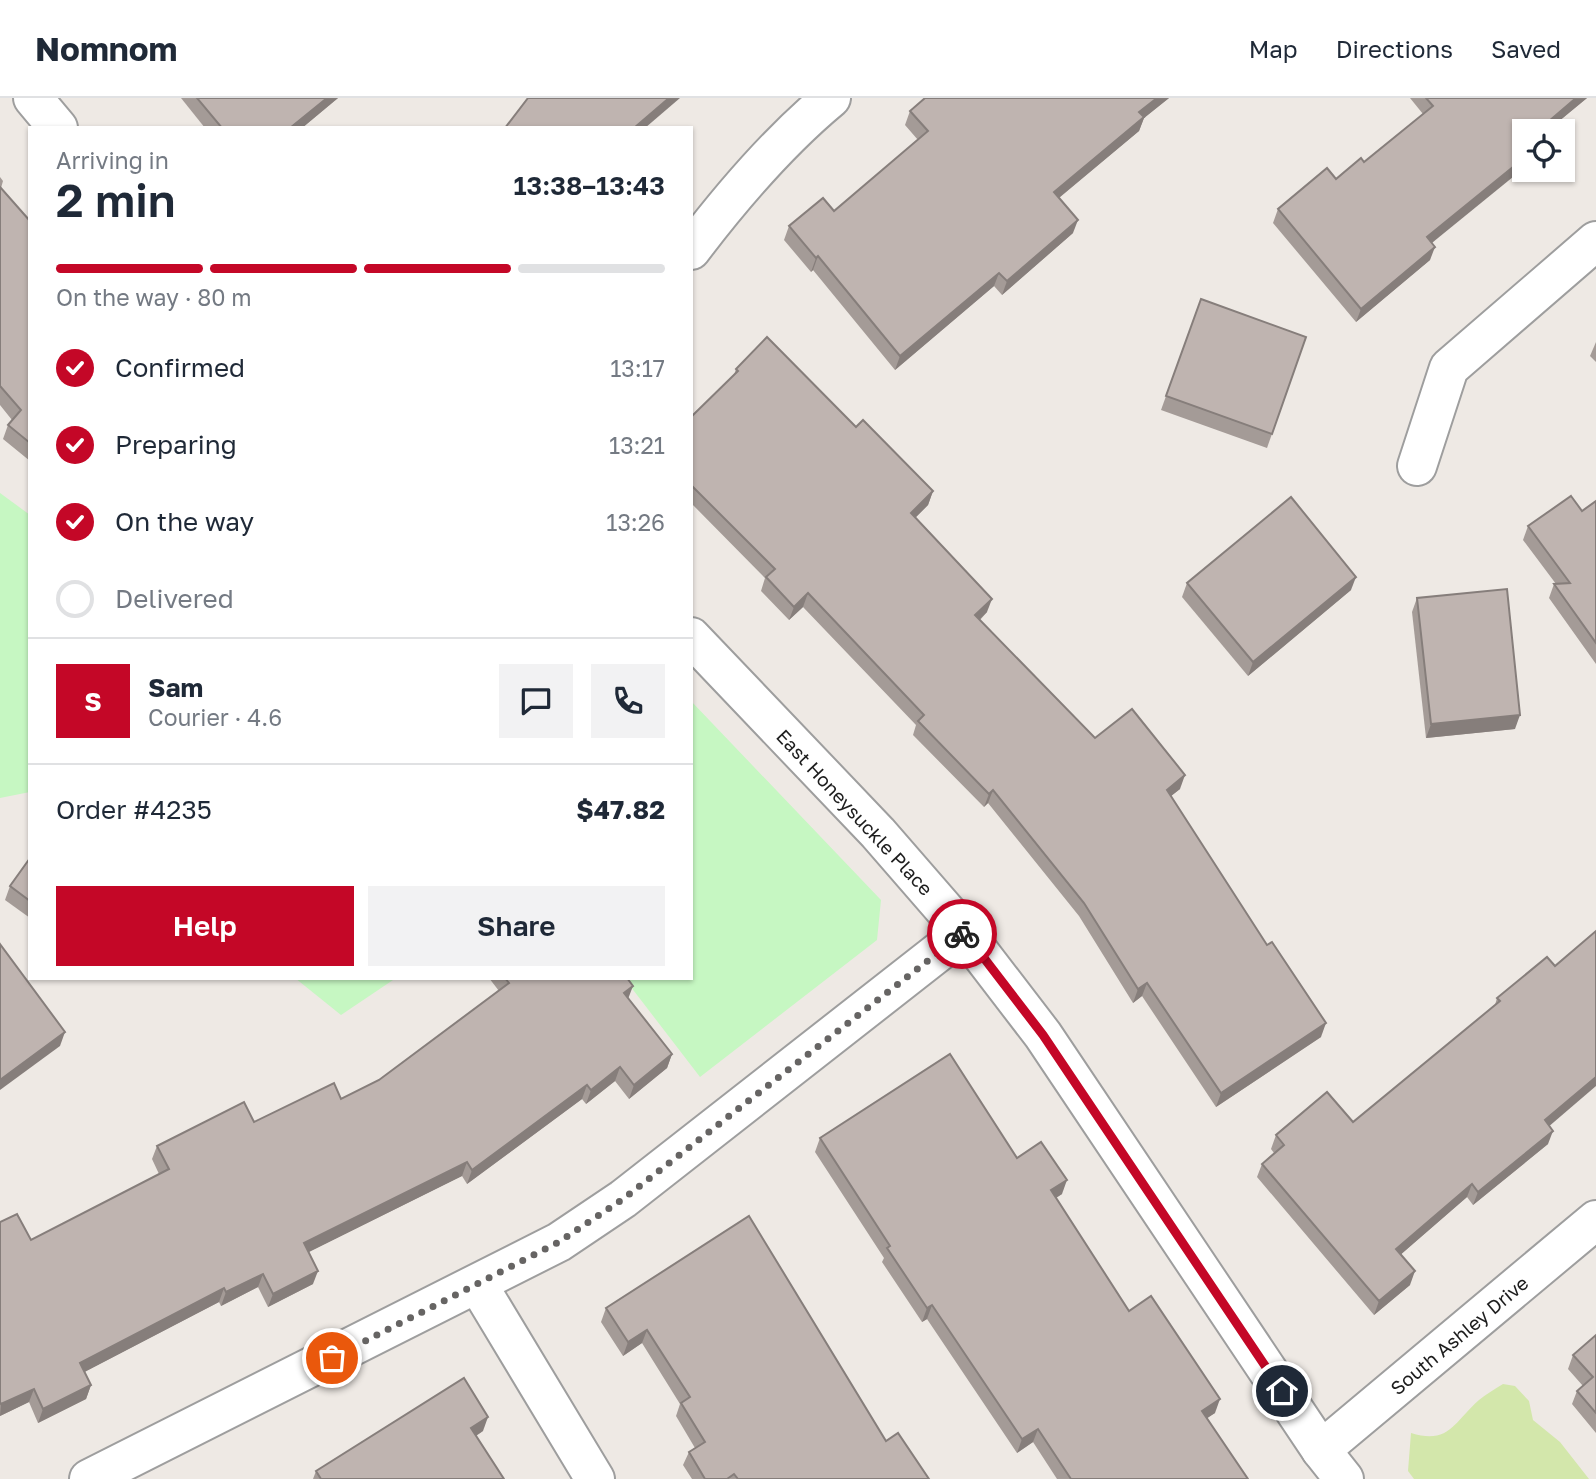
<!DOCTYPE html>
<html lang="en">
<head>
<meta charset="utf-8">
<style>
	:root { --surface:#fff; --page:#f2f2f3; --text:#1f2937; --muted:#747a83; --line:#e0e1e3; --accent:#c40727 }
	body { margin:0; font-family:"Golos Text",sans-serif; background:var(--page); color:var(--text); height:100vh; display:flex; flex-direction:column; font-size:26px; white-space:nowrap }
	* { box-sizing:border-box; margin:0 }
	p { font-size:23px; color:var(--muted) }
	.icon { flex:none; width:38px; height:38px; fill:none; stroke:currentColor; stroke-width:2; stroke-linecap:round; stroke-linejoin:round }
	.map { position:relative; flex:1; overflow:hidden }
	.details { position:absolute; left:28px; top:28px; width:665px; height:854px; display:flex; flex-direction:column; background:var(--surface); border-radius:0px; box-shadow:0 2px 5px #0004 }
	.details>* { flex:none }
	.fabs { position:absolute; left:1512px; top:21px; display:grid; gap:14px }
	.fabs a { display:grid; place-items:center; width:63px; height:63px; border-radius:0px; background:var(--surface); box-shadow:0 2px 5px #0004; font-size:35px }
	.pin { position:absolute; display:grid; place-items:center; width:60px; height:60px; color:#fff; margin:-30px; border:4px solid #fff; border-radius:50%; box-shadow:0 2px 7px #0007 }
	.courier { position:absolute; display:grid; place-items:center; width:70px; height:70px; margin:-35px; border:5px solid #c40727; border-radius:50%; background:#fff; color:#222; box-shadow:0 2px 9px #0007 }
	.head em { font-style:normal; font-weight:600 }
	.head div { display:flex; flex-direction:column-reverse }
	.head { display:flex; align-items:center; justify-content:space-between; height:119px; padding:0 28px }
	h1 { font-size:46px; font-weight:600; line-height:52px }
	.bar { display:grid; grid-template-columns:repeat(4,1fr); gap:10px 7px; align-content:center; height:84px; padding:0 28px }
	.bar i { height:9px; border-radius:5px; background:var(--line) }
	.bar .selected { background:var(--accent) }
	.bar p { grid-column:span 4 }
	.line { display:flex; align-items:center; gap:18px; padding:0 28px; border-top:2px solid var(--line) }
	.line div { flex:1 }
	.round { display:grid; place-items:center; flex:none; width:74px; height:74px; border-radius:0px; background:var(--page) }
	ol { padding:0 28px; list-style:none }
	li { display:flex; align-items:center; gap:21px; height:77px }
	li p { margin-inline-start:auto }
	li .icon { padding:7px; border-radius:50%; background:var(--accent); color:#fff; stroke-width:4 }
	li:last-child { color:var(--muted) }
	li i { width:38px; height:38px; border:4px solid var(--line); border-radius:50% }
	.action { display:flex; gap:14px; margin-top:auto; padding:14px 28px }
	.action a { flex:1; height:80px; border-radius:0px; background:var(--accent); color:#fff; font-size:28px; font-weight:600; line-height:80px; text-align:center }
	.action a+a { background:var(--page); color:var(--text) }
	header { display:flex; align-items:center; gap:42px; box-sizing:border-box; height:98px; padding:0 35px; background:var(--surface); border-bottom:2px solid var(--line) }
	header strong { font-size:33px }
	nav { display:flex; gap:38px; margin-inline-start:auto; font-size:24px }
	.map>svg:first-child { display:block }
	.grass { fill:#d3e7ab }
	.park { fill:#c6f7c2 }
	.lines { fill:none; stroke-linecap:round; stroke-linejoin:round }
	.minor-casing { stroke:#9e9e9e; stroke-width:42 }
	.minor { stroke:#fff; stroke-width:38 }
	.wall { fill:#a49b97 }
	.shaded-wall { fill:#867e7b }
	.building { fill:#bfb4b0; stroke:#867e7b; stroke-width:2 }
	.done { stroke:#666463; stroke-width:7; stroke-dasharray:0 12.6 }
	.route { stroke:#c40727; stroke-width:9 }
	.labels { text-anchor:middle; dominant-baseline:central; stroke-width:5; stroke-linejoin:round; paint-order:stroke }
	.street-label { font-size:19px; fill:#1d1d1d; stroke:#fff }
</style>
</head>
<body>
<header>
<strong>Nomnom</strong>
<nav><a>Map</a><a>Directions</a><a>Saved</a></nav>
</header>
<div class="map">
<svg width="1596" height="1381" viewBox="0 0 1596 1381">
	<rect width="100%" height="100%" fill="#eee9e4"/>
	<path class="grass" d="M1503 1286 1515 1288 1529 1303 1533 1322 1560 1344 1589 1381H1414L1408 1373 1411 1335C1449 1347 1454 1324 1479 1302 1486 1296 1495 1291 1503 1286Z"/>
	<g class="park">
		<path d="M0 395 30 417V694L0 700Z"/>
		<path d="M691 603 881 802 877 842 700 979 624 880H691Z"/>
		<path d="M295 880H396L341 917Z"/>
	</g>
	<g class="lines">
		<defs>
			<g id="minor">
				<path d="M33 0 58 30"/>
				<path d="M691 152C732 98 778 44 831 0"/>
				<path d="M1417 368 1449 270 1596 143"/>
				<path d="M691 539 878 735 964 834 1043 937 1321 1352 1344 1381"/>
				<path d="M478 1187 595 1381"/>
				<path d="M1321 1352 1596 1122"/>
				<path d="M89 1381 559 1144 623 1101 964 834"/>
			</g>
		</defs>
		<use href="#minor" class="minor-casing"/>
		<use href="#minor" class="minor"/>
	</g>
	<g class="wall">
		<path d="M181 0H338L302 30H205Z"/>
		<path d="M925 0H1169L1144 20 1139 33 1059 100 1073 135 1002 197 994 188 895 272 813 172 811 174 784 142 789 128 834 113 918 42 905 27 910 13Z"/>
		<path d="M1410 0H1587L1547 33H1524L1432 145 1430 162 1356 224 1273 125 1278 111 1336 81 1364 64 1423 16Z"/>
		<path d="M0 79 3 83 1 90 30 123V363L3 341 8 327 12 322 0 307Z"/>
		<path d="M1201 201 1306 239 1267 350 1161 312Z"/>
		<path d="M1596 244V264L1590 258Z"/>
		<path d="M736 271 856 329 933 393 928 407 915 420 987 514 980 522 1095 640 1180 691 1171 698 1321 939 1216 1009 1142 898 1133 905 1079 818 988 705 984 709 913 637 916 627 803 509 789 522 761 493 765 480 691 405V319L734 277Z"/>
		<path d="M1596 403V566L1549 500 1554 486H1556L1523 442 1528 428 1582 413Z"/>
		<path d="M1187 485 1351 492 1248 578 1182 499Z"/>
		<path d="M1417 500 1515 631 1426 640 1412 514Z"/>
		<path d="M30 760V820L5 802 10 788Z"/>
		<path d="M1547 859 1549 1028 1548 1046 1473 1107 1467 1099 1400 1157 1410 1187 1374 1217 1257 1079 1262 1066 1274 1055 1271 1051 1276 1037 1353 1024 1495 907 1497 900Z"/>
		<path d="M489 880H627L628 901 672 956 667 970 629 1001 615 983 586 1006 582 1001 467 1086 462 1078 308 1154 313 1186 268 1209 258 1189 221 1208 219 1204 84 1274 91 1287 86 1301 38 1325 29 1304 0 1318V1124L31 1142 159 1076 152 1061 157 1048 254 1024 341 1001 379 982 499 893Z"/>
		<path d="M820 1040 1017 1060 1062 1096 1056 1100 1129 1213 1215 1315 1206 1320 1248 1381H1057L1033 1344 1017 1355 927 1221 922 1224 882 1164 884 1160 815 1054Z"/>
		<path d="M606 1210 886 1343 929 1381H692L683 1367 689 1354 695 1350 676 1318 680 1306 642 1245 623 1258 601 1224Z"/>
		<path d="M1596 1237V1335L1572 1306 1577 1293 1583 1288 1568 1271 1573 1257Z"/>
		<path d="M483 1333 476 1338 504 1381H313L316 1373Z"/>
	</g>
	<g class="shaded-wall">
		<path d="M327 0H338L302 30H290Z"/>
		<path d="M669 0H680L645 30H634Z"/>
		<path d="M1157 0H1169L1144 20 1139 33 1049 108 1054 94 1139 14Z"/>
		<path d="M1576 0H1587L1547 33H1540L1542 29Z"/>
		<path d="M1524 60V70L1422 153 1427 139Z"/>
		<path d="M1078 122 1073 135 1002 197 1007 183Z"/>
		<path d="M1435 149 1430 162 1356 224 1361 211Z"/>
		<path d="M818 158 813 172 811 174 816 160Z"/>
		<path d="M999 175 994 188 895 272 900 258Z"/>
		<path d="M933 393 928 407 906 429 911 415Z"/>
		<path d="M1356 479 1351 492 1248 578 1253 564Z"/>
		<path d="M808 495 803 509 789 522 794 509Z"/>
		<path d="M992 501 987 514 970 531 975 517Z"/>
		<path d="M1520 617 1515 631 1426 640 1431 626Z"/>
		<path d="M1185 677 1180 691 1162 705 1167 692Z"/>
		<path d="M993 692 988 705 984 709 989 696Z"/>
		<path d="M1147 885 1142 898 1133 905 1138 891Z"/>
		<path d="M633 888 628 901 624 895Z"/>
		<path d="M1326 925 1321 939 1216 1009 1221 995Z"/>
		<path d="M65 934 60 948 0 992V982Z"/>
		<path d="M672 956 667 970 629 1001 634 987Z"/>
		<path d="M620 969 615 983 586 1006 591 992Z"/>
		<path d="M1596 979V988L1540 1036 1545 1022Z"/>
		<path d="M587 987 582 1001 467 1086 472 1072Z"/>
		<path d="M1553 1033 1548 1046 1473 1107 1478 1094Z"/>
		<path d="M467 1064 462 1078 299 1159 304 1145Z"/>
		<path d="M1067 1082 1062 1096 1046 1106 1051 1092Z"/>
		<path d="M1472 1086 1467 1099 1391 1165 1396 1151Z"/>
		<path d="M318 1173 313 1186 268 1209 273 1196Z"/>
		<path d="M1415 1173 1410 1187 1374 1217 1379 1203Z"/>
		<path d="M263 1176 258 1189 221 1208 226 1194Z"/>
		<path d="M224 1190 219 1204 75 1279 80 1265Z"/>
		<path d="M932 1207 927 1221 922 1224 927 1210Z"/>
		<path d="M647 1232 642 1245 623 1258 628 1244Z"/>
		<path d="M91 1287 86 1301 38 1325 43 1311Z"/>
		<path d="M34 1291 29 1304 0 1318 1 1306Z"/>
		<path d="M1220 1301 1215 1315 1197 1327 1202 1313Z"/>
		<path d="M488 1319 483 1333 466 1344 471 1330Z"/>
		<path d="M1038 1331 1033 1344 1017 1355 1022 1341Z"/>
	</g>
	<g class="building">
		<path d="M197 0H327L290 30H222Z"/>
		<path d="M528 0H669L634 30H505Z"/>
		<path d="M925 0H1157L1139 14 1144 19 1054 94 1078 122 1007 183 999 175 900 258 818 158 816 160 789 128 823 100 834 113 928 33 910 13Z"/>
		<path d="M1426 0H1576L1542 29 1546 33H1524V60L1427 139 1435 149 1361 211 1278 111 1327 70 1336 81 1361 60 1364 64 1433 8Z"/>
		<path d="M0 89 30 123V345L8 327 21 312 0 288Z"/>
		<path d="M1201 201 1306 239 1272 336 1166 298Z"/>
		<path d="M767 239 856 329 863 322 933 393 911 415 992 501 975 517 1095 640 1132 611 1185 677 1167 692 1267 847 1272 844 1326 925 1221 995 1147 885 1138 891 1084 805 993 692 989 696 918 623 924 617 808 495 794 509 766 479 775 471 691 387V319L738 273 736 271Z"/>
		<path d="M1571 398 1582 413 1596 403V545L1554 486 1570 485 1528 428Z"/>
		<path d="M1291 399 1356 479 1253 564 1187 485Z"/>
		<path d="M1507 491 1520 617 1431 626 1417 500Z"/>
		<path d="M30 760V803L10 788Z"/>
		<path d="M1596 833V979L1545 1022 1553 1033 1478 1094 1472 1086 1396 1151 1415 1173 1379 1203 1262 1066 1284 1047 1276 1037 1327 994 1353 1024 1500 903 1497 900 1547 859 1555 868Z"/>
		<path d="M0 846 65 934 0 982Z"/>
		<path d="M505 880H627L633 888 624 895 672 956 634 987 620 969 591 992 587 987 472 1072 467 1064 304 1145 318 1173 273 1196 263 1176 226 1194 224 1190 80 1265 91 1287 43 1311 34 1291 1 1306 0 1304V1124L17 1116 31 1142 169 1071 157 1048 244 1004 254 1024 334 985 341 1001 379 982 509 885Z"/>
		<path d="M950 956 1017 1060 1041 1044 1067 1082 1051 1092 1129 1213 1151 1198 1220 1301 1202 1313 1248 1381H1071L1038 1331 1022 1341 932 1207 927 1210 887 1150 890 1148 820 1040Z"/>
		<path d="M749 1118 886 1343 898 1335 929 1381H738L734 1376 727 1381H705L689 1354 705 1344 681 1305 690 1299 647 1232 628 1244 606 1210Z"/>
		<path d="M1596 1237V1315L1577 1293 1593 1279 1573 1257Z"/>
		<path d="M464 1280 488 1319 471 1330 504 1381H321L316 1373Z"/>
	</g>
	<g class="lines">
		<path class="done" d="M332 1260 559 1144 623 1101 962 836"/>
		<path class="route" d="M962 836 964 834 1043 937 1282 1293"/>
	</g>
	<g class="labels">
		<g class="street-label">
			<text transform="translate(855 714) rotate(47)">East Honeysuckle Place</text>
			<text transform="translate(1459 1237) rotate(-40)">South Ashley Drive</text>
		</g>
	</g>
</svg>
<div class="fabs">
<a><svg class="icon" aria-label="locate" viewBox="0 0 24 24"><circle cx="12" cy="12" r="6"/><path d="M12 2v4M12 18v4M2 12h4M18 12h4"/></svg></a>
</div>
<div class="pin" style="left:332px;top:1260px;background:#ea580c"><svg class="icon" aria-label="bag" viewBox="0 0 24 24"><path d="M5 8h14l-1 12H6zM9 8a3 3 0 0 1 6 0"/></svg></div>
<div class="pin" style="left:1282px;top:1293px;background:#1f2937"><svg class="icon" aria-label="home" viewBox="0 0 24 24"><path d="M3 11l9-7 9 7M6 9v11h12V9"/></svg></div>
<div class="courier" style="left:962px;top:836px"><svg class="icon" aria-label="bike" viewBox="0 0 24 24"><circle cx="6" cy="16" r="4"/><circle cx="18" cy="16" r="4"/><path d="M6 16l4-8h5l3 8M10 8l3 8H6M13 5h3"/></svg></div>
<section class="details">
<div class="head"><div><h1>2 min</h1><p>Arriving in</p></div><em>13:38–13:43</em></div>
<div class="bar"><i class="selected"></i><i class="selected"></i><i class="selected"></i><i></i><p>On the way · 80 m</p></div>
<ol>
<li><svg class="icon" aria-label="check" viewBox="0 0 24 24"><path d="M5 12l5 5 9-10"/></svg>Confirmed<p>13:17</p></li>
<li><svg class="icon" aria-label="check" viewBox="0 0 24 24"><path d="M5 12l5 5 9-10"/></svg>Preparing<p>13:21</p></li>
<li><svg class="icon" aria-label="check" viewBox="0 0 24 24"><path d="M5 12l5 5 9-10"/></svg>On the way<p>13:26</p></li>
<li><i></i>Delivered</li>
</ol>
<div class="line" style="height:126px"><b class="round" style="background:var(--accent);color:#fff">S</b><div><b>Sam</b><p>Courier · 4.6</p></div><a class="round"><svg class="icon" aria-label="chat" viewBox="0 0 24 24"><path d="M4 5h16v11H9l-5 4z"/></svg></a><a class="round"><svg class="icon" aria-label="phone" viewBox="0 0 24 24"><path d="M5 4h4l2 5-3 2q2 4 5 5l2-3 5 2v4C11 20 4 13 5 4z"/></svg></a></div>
<div class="line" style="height:91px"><div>Order #4235</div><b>$47.82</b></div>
<div class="action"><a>Help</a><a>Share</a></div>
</section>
</div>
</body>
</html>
